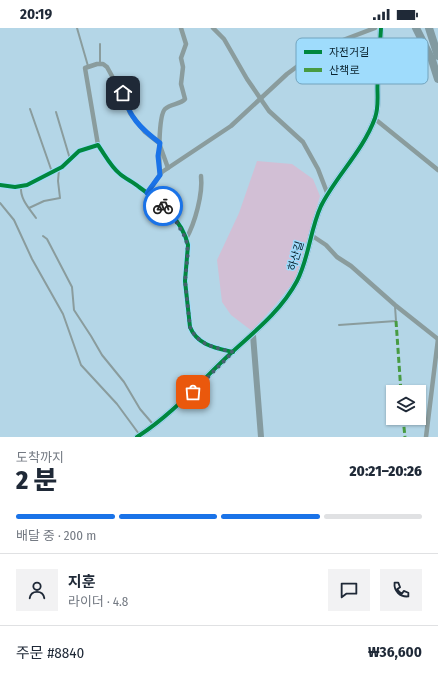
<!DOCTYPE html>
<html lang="ko">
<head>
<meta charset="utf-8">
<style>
	:root { --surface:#fff; --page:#f2f2f3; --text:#1f2937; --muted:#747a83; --line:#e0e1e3; --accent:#1a73e8 }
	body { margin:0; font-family:"Fira Sans Condensed","Noto Sans KR",sans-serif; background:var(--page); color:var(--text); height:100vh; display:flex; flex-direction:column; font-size:15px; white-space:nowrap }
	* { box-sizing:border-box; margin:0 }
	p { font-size:13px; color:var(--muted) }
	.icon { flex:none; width:22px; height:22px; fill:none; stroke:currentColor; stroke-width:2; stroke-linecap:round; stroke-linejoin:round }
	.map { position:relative; height:409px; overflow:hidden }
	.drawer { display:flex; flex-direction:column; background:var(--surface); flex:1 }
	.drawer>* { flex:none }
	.controls { position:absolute; left:386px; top:357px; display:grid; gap:8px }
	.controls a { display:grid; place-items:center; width:40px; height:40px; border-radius:0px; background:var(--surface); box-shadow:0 1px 3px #0004; font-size:20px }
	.pin { position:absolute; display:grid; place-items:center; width:34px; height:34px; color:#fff; margin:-17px; border-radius:8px; box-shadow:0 2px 6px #0006 }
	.courier { position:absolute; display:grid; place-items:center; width:40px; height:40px; margin:-20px; border:3px solid #1a73e8; border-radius:50%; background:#fff; color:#222; box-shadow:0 1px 5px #0007 }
	.head em { font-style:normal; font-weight:800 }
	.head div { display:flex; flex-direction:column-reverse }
	.head { display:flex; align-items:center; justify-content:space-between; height:68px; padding:0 16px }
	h1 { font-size:26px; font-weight:800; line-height:30px }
	.bar { display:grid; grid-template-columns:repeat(4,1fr); gap:6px 4px; align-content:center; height:48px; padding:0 16px }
	.bar i { height:5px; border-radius:3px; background:var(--line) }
	.bar .selected { background:var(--accent) }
	.bar p { grid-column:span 4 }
	.line { display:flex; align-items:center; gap:10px; padding:0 16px; border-top:1px solid var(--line) }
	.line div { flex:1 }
	.round { display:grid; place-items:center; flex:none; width:42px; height:42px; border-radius:0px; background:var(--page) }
	.status { display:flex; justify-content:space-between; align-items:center; height:28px; padding:0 20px; background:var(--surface); direction:ltr }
	.status svg { height:11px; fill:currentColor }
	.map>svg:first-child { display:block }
	.green { fill:#d2bfd5 }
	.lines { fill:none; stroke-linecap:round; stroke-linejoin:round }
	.lane { stroke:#8a9c9d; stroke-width:2 }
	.street { stroke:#8a9c9d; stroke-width:4.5 }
	.secondary { stroke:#859ba0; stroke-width:6 }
	.highway { stroke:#829aa0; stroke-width:8 }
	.quiet { stroke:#489b42; stroke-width:3; stroke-dasharray:6 3; stroke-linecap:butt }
	.cycleway-casing { stroke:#9fdcfc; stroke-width:6 }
	.cycleway { stroke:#00873e; stroke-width:4 }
	.done { stroke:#45616f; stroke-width:4; stroke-dasharray:0 7.2 }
	.route { stroke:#1a73e8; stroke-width:5 }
	.labels { text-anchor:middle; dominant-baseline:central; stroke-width:3; stroke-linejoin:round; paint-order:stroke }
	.street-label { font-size:11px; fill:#09222e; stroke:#9fdcfc }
	.key { fill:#9fdcfc; stroke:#72a4be; stroke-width:1 }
	.key-label { font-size:11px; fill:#09222e }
</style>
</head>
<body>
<div class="status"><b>20:19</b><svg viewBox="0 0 49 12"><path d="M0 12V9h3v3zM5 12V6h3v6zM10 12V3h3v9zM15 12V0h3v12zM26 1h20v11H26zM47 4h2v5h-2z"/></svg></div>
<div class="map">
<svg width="438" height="409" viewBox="0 0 438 409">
	<rect width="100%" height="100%" fill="#b4d6e7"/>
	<path class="green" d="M257 133 292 136 313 151 320 168 295 252 276 276 252 303 231 287 222 274 217 232 239 185Z"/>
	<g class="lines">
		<g class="lane">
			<path d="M77 0 88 38"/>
			<path d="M100 35V16"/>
			<path d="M30 81 52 144"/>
			<path d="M56 84 70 131"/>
			<path d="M21 159C20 171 29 180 36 190"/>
			<path d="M0 175 14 192 32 231 63 286 81 337 117 376 139 406"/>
			<path d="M29 180 44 173 60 170 58 153 59 141"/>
			<path d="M43 208 47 211 72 259 74 282 91 308 102 327 124 354 140 381 152 395"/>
			<path d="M339 297 396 293 395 278"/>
		</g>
		<g class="street">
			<path d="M213 0 224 11 247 51 269 83 303 114 318 141 328 167"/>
			<path d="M375 91 438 142"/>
			<path d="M98 117 85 40 97 36H103L107 39 118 59 123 65 130 85 145 104 159 115 168 140"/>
			<path d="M160 147C159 135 158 88 165 81 171 75 180 77 185 71L181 56 183 39 181 30 186 16 181 0"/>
			<path d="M0 157 15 159 27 157 62 139 79 123 98 117C105 127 111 139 120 146 126 151 133 154 139 159 159 173 182 191 188 217L185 253 190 299C197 317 216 320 233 324"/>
			<path d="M147 165 162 144 231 98 287 46 322 20 375 0"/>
			<path d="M311 207 326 217 337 229 351 238 395 277 438 311"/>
			<path d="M186 211C195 195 203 166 201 148"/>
			<path d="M426 409 438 311"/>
		</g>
		<g class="secondary">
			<path d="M253 307 261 409"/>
			<path d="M137 409C173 386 199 355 230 326 254 304 281 283 297 253 309 230 310 202 321 178 336 148 363 123 375 90 380 76 376 63 378 48 379 32 380 16 381 0"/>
		</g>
		<g class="highway">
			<path d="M416 0 432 32 438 51"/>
			<path d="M429 0 438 28"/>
		</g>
		<g class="quiet">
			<path d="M396 293 401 364"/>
			<path d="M403 390 405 409"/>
		</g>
		<defs>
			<g id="cycleway">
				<path d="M0 157 15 159 27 157 62 139 79 123 98 117C105 127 111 139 120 146 126 151 133 154 139 159 159 173 182 191 188 217L185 253 190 299C197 317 216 320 233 324"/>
				<path d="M137 409C173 386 199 355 230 326 254 304 281 283 297 253 309 230 310 202 321 178 336 148 363 123 375 90 380 76 376 63 378 48 379 32 380 16 381 0"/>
			</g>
		</defs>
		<use href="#cycleway" class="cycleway-casing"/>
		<use href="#cycleway" class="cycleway"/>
	</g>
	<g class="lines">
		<path class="done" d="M163 178 174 190 186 211 188 224 185 253 190 299C197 317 216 320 233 324L193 364"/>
		<path class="route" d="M123 65C129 89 140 100 160 115L158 128 160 147 147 165 163 178"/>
	</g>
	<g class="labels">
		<g class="street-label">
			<text transform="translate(296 228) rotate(-73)">하산길</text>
		</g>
	</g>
	<rect x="296" y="10" width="132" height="46" rx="6" class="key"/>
	<rect x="304" y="22" width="18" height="4" fill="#00873e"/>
	<rect x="304" y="40" width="18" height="4" fill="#489b42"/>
	<g class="key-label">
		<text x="329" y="28">자전거길</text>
		<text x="329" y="46">산책로</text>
	</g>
</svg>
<div class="controls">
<a><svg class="icon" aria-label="layers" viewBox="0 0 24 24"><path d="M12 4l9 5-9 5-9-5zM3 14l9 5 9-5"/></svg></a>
</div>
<div class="pin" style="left:193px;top:364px;background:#ea580c"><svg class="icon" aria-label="bag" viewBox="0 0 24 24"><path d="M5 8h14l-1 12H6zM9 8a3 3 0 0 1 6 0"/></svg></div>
<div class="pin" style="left:123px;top:65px;background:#1f2937"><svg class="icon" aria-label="home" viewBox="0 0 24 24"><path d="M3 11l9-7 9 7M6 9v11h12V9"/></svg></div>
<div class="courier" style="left:163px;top:178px"><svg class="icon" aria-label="bike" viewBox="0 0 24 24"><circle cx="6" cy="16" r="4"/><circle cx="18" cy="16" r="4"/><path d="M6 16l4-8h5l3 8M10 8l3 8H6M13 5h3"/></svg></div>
</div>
<section class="drawer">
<div class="head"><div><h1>2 분</h1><p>도착까지</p></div><em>20:21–20:26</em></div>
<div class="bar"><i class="selected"></i><i class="selected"></i><i class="selected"></i><i></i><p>배달 중 · 200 m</p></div>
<div class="line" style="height:72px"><a class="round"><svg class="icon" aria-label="person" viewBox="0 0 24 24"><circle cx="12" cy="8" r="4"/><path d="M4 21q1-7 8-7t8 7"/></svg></a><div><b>지훈</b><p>라이더 · 4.8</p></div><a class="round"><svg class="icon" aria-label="chat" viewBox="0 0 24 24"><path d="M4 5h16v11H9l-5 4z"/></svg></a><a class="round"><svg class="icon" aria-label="phone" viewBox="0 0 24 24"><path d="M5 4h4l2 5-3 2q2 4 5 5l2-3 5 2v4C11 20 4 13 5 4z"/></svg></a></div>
<div class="line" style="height:52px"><div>주문 #8840</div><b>₩36,600</b></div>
</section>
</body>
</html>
